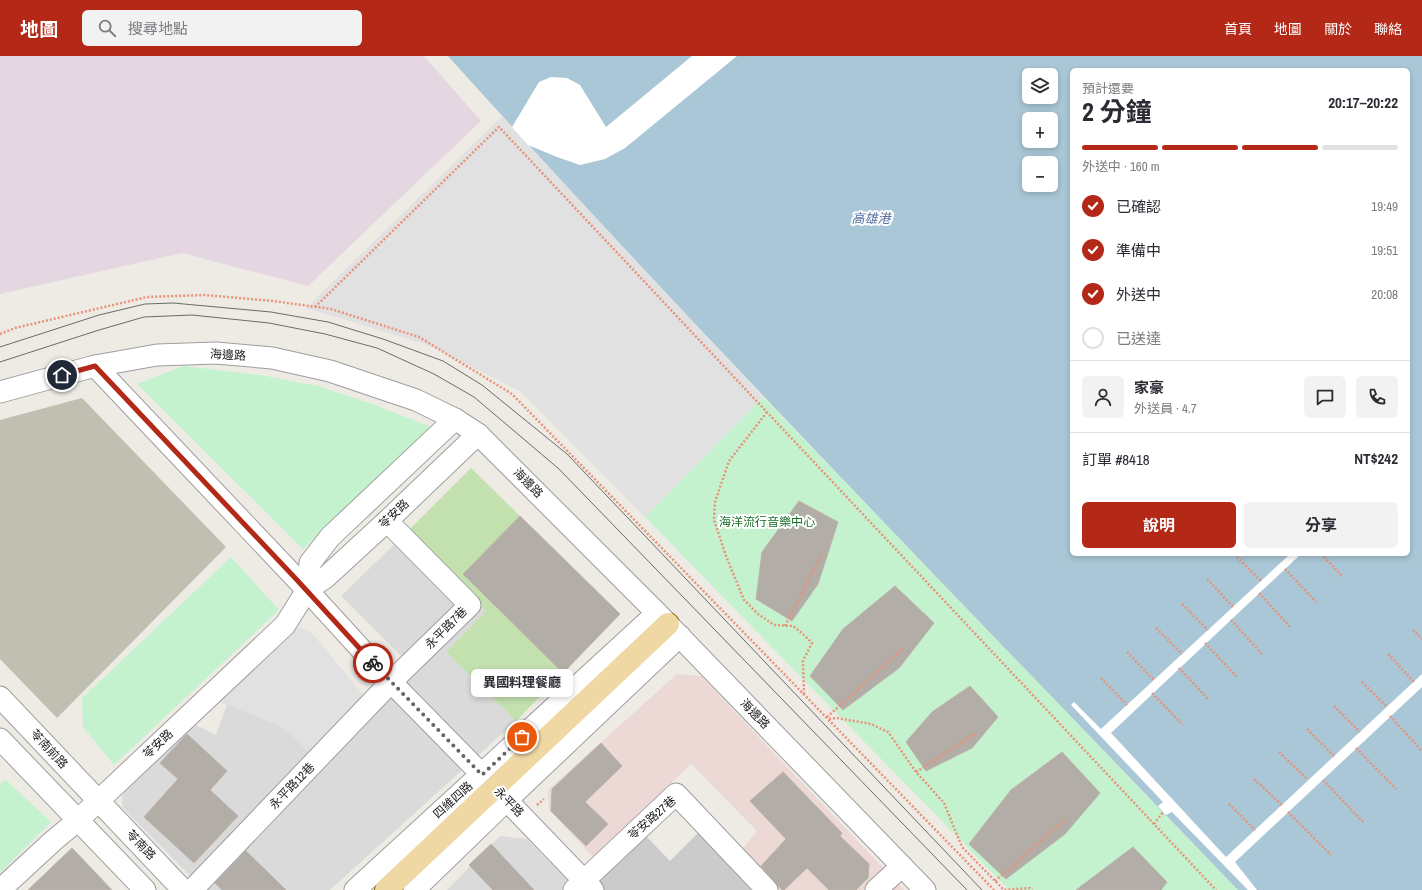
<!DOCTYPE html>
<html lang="zh-TW">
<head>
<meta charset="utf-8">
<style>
	:root { --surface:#fff; --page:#f2f2f3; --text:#2b2b33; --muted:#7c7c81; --line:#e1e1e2; --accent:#b32817 }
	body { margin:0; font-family:"Archivo Narrow","Noto Sans TC",sans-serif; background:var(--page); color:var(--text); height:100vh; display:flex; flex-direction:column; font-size:15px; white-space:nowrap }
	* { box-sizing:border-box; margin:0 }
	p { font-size:13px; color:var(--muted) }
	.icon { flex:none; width:22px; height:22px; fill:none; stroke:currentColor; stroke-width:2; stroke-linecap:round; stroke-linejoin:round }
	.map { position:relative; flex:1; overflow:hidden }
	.side { position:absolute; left:1070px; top:12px; width:340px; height:488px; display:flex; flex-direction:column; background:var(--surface); border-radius:6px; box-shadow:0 2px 6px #0003 }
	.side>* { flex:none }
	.buttons { position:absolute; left:1022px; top:12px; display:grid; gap:8px }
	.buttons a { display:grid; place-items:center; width:36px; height:36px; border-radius:6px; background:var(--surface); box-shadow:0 2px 6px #0003; font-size:20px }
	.pin { position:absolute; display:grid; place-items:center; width:34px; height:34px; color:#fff; margin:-17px; border:2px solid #fff; border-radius:50%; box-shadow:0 1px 4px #0007 }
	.courier { position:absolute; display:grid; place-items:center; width:40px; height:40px; margin:-20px; border:3px solid #b32817; border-radius:50%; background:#fff; color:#222; box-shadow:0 1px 5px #0007 }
	.bubble { position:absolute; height:28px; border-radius:6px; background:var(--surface); box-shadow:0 2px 6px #0003; font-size:13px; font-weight:700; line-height:28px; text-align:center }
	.headline em { font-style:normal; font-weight:700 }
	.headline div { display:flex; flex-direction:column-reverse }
	.headline { display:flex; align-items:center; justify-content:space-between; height:68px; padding:0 12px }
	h1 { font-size:26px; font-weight:700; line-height:30px }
	.bar { display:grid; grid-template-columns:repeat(4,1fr); gap:6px 4px; align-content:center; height:48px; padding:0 12px }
	.bar i { height:5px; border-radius:3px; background:var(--line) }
	.bar .selected { background:var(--accent) }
	.bar p { grid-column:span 4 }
	.line { display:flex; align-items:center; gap:10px; padding:0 12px; border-top:1px solid var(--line) }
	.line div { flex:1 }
	.round { display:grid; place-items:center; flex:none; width:42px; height:42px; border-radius:6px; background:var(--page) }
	ol { padding:0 12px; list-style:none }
	li { display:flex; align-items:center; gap:12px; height:44px }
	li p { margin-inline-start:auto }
	li .icon { padding:4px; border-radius:50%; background:var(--accent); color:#fff; stroke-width:4 }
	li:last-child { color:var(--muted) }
	li i { width:22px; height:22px; border:2px solid var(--line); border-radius:50% }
	.primary-button { display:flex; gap:8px; margin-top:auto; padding:8px 12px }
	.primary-button a { flex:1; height:46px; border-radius:6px; background:var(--accent); color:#fff; font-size:16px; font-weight:700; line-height:46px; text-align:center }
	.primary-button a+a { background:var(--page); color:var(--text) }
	header { display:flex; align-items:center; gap:24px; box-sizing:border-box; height:56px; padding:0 20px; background:var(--accent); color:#fff }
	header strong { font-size:19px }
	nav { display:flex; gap:22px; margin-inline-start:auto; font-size:14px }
	.search { width:280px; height:36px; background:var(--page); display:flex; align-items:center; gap:10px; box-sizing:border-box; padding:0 14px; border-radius:6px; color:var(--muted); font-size:15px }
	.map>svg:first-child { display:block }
	.residential { fill:#dbdada }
	.commercial { fill:#ecd8d5 }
	.industrial { fill:#e5d7e1 }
	.religious { fill:#cbcbcb }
	.construction { fill:#bfc0b1 }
	.grass { fill:#c3e1af }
	.park { fill:#c5f2ce }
	.parking { fill:#e1e1e1 }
	.water { fill:#a9c7d6; fill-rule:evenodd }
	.pier { fill:#fff }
	.building { fill:#b2ada7; stroke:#bdb3a8 }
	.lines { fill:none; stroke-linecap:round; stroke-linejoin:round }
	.minor-casing { stroke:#9e9e9e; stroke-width:23 }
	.major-casing { stroke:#856b11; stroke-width:24 }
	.path { stroke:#e99179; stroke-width:2.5; stroke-dasharray:2 2; stroke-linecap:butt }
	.minor { stroke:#fff; stroke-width:21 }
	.major { stroke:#f0d8a5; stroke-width:22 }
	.tram { stroke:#6b6b6b; stroke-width:1 }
	.done { stroke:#666563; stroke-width:4; stroke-dasharray:0 7.2 }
	.route { stroke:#b32817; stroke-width:5 }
	.labels { text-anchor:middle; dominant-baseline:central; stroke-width:4; stroke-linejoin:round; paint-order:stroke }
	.street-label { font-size:12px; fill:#1d1d1d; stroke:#fff }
	.park-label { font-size:12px; fill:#186e28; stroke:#fff }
	.water-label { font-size:13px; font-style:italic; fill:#5573a1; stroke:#fff }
</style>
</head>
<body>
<header>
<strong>地圖</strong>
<div class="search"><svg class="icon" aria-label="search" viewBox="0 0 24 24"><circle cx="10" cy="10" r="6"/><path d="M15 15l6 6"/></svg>搜尋地點</div>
<nav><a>首頁</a><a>地圖</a><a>關於</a><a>聯絡</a></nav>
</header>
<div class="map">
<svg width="1422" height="834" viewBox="0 0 1422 834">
	<rect width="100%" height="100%" fill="#edebe4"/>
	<g class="residential">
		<path d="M407 476 486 555 446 596 516 665 330 834H204L122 751 123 734 191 667 216 679 227 648 283 671 309 696 403 602 341 540Z"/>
		<path d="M500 780 527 783 577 834H447Z"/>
	</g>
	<path class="commercial" d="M677 618 701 620 904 834H780L741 795 757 775 691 708 594 802 549 754 548 734Z"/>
	<path class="industrial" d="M0 0H424L481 65 308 230 182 197 0 238Z"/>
	<path class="religious" d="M700 775 757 834H604L597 826 645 779 670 805Z"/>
	<path class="construction" d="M82 342 226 491 57 662 0 603V364Z"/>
	<path class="grass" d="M471 412 520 460 463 518 563 617 516 665 446 596 486 555 407 476Z"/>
	<g class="park">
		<path d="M183 310 261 319 318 330 372 348 432 371 303 493 137 328Z"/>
		<path d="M763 341 1238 834H1009L645 461Z"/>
		<path d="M231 501 279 554 114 709 83 671 82 642Z"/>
		<path d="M5 723 51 766 0 817V728Z"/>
	</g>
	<g class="parking">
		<path d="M502 60 763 341 645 461 520 335 428 289 306 252Z"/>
		<path d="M299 571 311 576 366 642 309 696 283 671 217 645Z"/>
	</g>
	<path class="water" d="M448 0H1422V834H1238C973 558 704 284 448 0ZM1072 14H1408V498H1072ZM1029 19H1051V41H1029ZM1029 63H1051V85H1029ZM1029 107H1051V129H1029Z"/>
	<g class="pier">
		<path d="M692 0H737L625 92 605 103 580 109 557 101 528 89 512 71 539 26 551 21 567 22 580 29 606 71Z"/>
		<path d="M1290 498H1301L1111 677 1226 801 1422 618V631L1235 806 1257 834H1248L1172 756 1166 759 1158 750 1163 746 1071 649 1074 646 1101 673Z"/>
	</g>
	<g class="building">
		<path d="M799 445 838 466 818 528 792 565 756 543 762 496Z"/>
		<path d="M520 460 620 558 563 617 463 518Z"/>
		<path d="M895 530 934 567 899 612 843 654 810 620 843 573Z"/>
		<path d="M970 630 998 661 972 692 926 715 906 686 932 656Z"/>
		<path d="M187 678 227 715 210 734 238 760 194 807 144 761 178 723 160 707Z"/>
		<path d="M601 687 622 710 585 746 608 768 586 790 551 755 552 733Z"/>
		<path d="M1062 696 1100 737 1065 778 1006 823 969 788 1011 734Z"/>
		<path d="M783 716 842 777 840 780 869 808 868 822 856 834H829L807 812 784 834H782L761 810 786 783 750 745Z"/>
		<path d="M491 788 534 834H493L469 809Z"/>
		<path d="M1133 791 1167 826 1161 834H1076Z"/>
		<path d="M72 792 112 834H28Z"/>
		<path d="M246 795 286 834H222L215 827Z"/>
	</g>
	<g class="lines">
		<defs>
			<g id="minor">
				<path d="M95 310 307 534 391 626 495 732 593 834"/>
				<path d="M0 336 95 310 157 299 216 297 272 302 330 315 416 344 455 363 478 378 657 557 925 834"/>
				<path d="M307 534 310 507 330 481 455 363"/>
				<path d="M0 641 183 834"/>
				<path d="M0 683 145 834"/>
				<path d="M0 834 53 785 77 765 285 569 307 534 325 522 387 465 478 378"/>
				<path d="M192 834 391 626 470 549 387 465"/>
				<path d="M355 834 657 557"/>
				<path d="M414 834 507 744 680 580"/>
				<path d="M574 834 676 738 767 834"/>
				<path d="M876 834 902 810"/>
			</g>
			<path id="major" d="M386 834 668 568"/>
		</defs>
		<use href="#minor" class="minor-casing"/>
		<use href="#major" class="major-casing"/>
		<g class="path">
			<path d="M315 251 499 71 1216 834"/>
			<path d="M0 278 15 272 147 241 205 239 273 245 331 253 419 281 512 338 994 834"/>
			<path d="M767 356 729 405 715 446 714 464 726 500 744 544 758 558 774 569 793 570 803 578 812 587 803 605 804 638"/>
			<path d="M1234 498 1261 525"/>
			<path d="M1284 498 1287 501"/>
			<path d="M1321 498 1343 521"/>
			<path d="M1285 513 1316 546"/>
			<path d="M1207 523 1233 551"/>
			<path d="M1259 537 1291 572"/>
			<path d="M1182 548 1208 574"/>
			<path d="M1231 564 1262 598"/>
			<path d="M785 570 822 498"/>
			<path d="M1156 572 1182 598"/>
			<path d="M1413 574 1422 583"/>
			<path d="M1205 587 1237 621"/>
			<path d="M1127 596 1154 624"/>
			<path d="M1388 598 1414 626"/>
			<path d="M1179 612 1209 644"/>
			<path d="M1101 622 1127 649"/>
			<path d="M1362 626 1387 651"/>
			<path d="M1152 637 1183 669"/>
			<path d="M1334 650 1360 676"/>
			<path d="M1390 660 1422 695"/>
			<path d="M827 661 904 592"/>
			<path d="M829 663 837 662 871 668 888 676 916 716 944 747 962 791 1004 834 1030 832 1032 834"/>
			<path d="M1307 673 1334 700"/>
			<path d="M1356 692 1396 733"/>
			<path d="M1279 696 1308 724"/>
			<path d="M916 716 975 678"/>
			<path d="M1254 723 1282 749"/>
			<path d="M1323 724 1364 767"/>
			<path d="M1229 748 1255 774"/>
			<path d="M537 749 544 743"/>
			<path d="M1288 756 1331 799"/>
			<path d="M1154 768 1163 756"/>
			<path d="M995 825 1067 762"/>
		</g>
		<use href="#minor" class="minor"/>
		<use href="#major" class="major"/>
		<g class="tram">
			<path d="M0 291 99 259 145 248 173 247 271 256 328 266 383 283 443 305 482 329 567 398 982 834"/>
			<path d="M0 306 99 274 144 261 192 259 269 267 325 278 377 292 434 318 474 341 559 413 967 834"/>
		</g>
	</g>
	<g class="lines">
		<path class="done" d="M373 607 482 719 522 681"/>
		<path class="route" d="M62 319 95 310 297 524 373 607"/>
	</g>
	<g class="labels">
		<g class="street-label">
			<text transform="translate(228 299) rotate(3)">海邊路</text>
			<text transform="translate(528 427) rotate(45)">海邊路</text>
			<text transform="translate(394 458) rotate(-43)">苓安路</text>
			<text transform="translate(446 572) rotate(-45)">永平路7巷</text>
			<text transform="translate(755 658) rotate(46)">海邊路</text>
			<text transform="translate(158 688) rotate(-43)">苓安路</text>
			<text transform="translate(49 693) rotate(47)">苓南前路</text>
			<text transform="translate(292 730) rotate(-46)">永平路12巷</text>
			<text transform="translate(453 744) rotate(-42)">四維四路</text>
			<text transform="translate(509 746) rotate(46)">永平路</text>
			<text transform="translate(652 762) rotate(-41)">苓安路27巷</text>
			<text transform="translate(141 789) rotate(46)">苓南路</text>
		</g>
		<g class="park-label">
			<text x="767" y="466">海洋流行音樂中心</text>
		</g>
		<g class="water-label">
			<text x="871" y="162">高雄港</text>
		</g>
	</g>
</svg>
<div class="buttons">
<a><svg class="icon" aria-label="layers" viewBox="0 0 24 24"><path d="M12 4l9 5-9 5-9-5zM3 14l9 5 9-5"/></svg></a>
<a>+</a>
<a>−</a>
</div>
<div class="pin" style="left:522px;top:681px;background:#ea580c"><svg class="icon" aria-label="bag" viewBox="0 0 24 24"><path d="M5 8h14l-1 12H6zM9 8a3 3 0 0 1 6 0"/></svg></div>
<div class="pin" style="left:62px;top:319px;background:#1f2937"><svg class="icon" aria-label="home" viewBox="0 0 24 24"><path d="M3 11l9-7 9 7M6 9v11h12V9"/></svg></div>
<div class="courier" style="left:373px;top:607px"><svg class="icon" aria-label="bike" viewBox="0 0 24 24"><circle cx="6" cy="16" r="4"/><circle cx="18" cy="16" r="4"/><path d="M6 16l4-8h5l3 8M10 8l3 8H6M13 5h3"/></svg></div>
<div class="bubble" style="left:471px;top:613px;width:102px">異國料理餐廳</div>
<section class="side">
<div class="headline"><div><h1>2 分鐘</h1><p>預計還要</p></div><em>20:17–20:22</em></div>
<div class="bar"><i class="selected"></i><i class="selected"></i><i class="selected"></i><i></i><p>外送中 · 160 m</p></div>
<ol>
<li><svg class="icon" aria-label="check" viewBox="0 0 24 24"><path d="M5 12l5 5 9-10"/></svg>已確認<p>19:49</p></li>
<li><svg class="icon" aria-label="check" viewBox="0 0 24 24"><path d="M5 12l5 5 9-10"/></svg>準備中<p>19:51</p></li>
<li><svg class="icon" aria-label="check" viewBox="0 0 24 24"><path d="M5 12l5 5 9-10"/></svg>外送中<p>20:08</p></li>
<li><i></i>已送達</li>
</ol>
<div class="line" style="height:72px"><a class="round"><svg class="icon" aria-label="person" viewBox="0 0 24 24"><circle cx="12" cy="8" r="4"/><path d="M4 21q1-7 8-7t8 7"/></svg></a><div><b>家豪</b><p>外送員 · 4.7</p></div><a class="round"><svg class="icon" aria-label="chat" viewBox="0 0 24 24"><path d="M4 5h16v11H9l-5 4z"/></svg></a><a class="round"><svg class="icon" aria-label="phone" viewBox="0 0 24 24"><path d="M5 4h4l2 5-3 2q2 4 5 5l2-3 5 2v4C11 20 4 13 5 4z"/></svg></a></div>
<div class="line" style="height:52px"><div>訂單 #8418</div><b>NT$242</b></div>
<div class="primary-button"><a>說明</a><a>分享</a></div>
</section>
</div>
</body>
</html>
